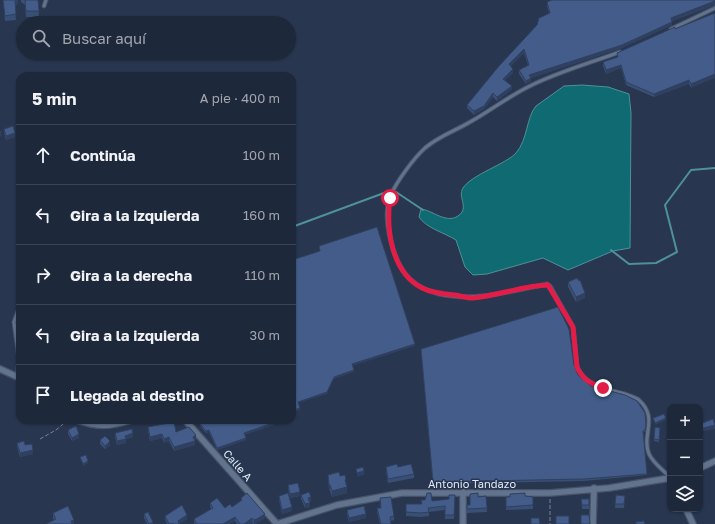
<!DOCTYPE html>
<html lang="es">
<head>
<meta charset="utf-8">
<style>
	body { margin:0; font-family:"Golos Text",sans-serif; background:#2b3446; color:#f1f3f6 }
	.controls { position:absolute; right:12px; bottom:12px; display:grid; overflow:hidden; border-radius:8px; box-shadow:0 1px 3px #0004 }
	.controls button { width:36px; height:36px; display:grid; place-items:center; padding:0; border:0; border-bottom:1px solid #3c4455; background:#1e283b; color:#f1f3f6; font:20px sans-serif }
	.stop { position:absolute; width:12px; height:12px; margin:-9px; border:3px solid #e11d48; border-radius:50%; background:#fff }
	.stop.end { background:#e11d48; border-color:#fff; box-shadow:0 1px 4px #0008 }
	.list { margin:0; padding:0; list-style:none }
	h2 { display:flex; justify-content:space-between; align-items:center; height:52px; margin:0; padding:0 16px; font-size:17px }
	h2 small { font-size:13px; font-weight:400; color:#a1a6af }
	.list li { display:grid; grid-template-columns:26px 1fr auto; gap:12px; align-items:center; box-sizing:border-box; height:60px; padding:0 16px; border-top:1px solid #3c4455 }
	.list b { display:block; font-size:15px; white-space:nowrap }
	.list em { font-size:13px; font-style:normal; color:#a1a6af }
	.icon { flex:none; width:22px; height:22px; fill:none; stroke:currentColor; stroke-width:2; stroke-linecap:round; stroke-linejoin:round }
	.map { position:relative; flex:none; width:715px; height:524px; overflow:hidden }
	.search { position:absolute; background:#1e283b; box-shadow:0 1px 3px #0004; left:16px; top:16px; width:280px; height:44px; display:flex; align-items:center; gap:10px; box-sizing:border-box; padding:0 14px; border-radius:22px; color:#a1a6af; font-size:15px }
	.panel { position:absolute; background:#1e283b; box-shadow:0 1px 3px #0004; left:16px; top:72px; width:280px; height:352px; border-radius:12px }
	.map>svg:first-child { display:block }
	.water { fill:#0f6b71; stroke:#4e919a }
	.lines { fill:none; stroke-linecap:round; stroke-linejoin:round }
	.stream { stroke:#4e919a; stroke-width:2 }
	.service-casing { stroke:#475267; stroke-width:5 }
	.minor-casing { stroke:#475267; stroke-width:8 }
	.path { stroke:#788399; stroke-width:1; stroke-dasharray:4 2; stroke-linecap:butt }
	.service { stroke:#62738e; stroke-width:3 }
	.minor { stroke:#62738e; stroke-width:5.5 }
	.wall { fill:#3a4f76 }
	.shaded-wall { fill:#2f4060 }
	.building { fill:#435c89; stroke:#2f4060 }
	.route { stroke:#e11d48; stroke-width:5 }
	.labels { text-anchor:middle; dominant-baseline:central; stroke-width:3; stroke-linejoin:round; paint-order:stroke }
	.street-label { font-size:11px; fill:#e0e9f9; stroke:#28364f }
</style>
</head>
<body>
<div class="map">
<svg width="715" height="524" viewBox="0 0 715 524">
	<rect width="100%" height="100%" fill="#28364f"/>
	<path class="water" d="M582,85L608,87L629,94L631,113L630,248L613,251L568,270L543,258L487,274L473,275L465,267L456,240C445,233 426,228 419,217L421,209C432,210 446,224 458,216C470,208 457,197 463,188C471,175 506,164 516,153C528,139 526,118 536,106L564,86Z"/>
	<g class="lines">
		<path class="stream" d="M396,192L423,210
			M292,227L392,190
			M611,250L629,264L656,263L677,252L665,205L691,170L715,168"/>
		<defs>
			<path id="service" d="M44,6L46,0
				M671,29L715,8
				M620,52C590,63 558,72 530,86C509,96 490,111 470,122C455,131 439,136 425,148C414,158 396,182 390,197C382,219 393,263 410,279C418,287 428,291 439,294C475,302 512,291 547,284L550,286L573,327L577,367C585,386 606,389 625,394C630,396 635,397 639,400C659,418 641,436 649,454C653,463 663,470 670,477
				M17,376L19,359L14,322L19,308"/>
			<path id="minor" d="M0,369L20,378
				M77,420C99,428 110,426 132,420
				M185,420L277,524
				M700,468L715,461
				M463,492V524
				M686,509L693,524
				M277,524L337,505L402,493H550L609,488L670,478
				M593,524L594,488"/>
		</defs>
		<use href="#service" class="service-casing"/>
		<use href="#minor" class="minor-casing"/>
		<path class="path" d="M40,439L56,430L68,420
			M550,499V524"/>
		<use href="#service" class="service"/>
		<use href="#minor" class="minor"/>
	</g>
	<path class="wall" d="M3,0H18V3L15,6L16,20L5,21Z
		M21,0H38L39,17H26L25,5L21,2Z
		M715,0V5L672,21V25L622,48L531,78V81L526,84L519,74V70L528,65L524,53L510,66L513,73L505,80L512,89L497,101L493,97L484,109L474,115L467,108V105L549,13L547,6V2Z
		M715,13L691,88L689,84L654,97L626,85L621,68L606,74L603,66V62L617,57V53Z
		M4,129L15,137L6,140L4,132Z
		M568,282L585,298L576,302L568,287Z
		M421,349L574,365L578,375L591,386L646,427L645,432H643L647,475L584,481L433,484Z
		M198,420H273V425L244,435L246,440L217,450L209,432L206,433L201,427Z
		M148,427L176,432L196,439L194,440L195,445L174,451L169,441L164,443L162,438L150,441L148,431Z
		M655,427L660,428L659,442L654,441Z
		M68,430L79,438L72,441L68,434Z
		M115,433L133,437L126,439V443L117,445L115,437Z
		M100,440L110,445L105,449L100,444Z
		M17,443L25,445L33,454L20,457L17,447Z
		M386,467H398L414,474V478L388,483L386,471Z
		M328,475L340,476L346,480L347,493L332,497L330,491H329Z
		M288,485L300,496L290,498L288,489Z
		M301,495L311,501L310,502V507L305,508L301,499Z
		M616,495L625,496L624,508H615Z
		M279,496L292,511L282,514L279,500Z
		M486,496L487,512L467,513V505H470L478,497Z
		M525,496L533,497V509L506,510V497Z
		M241,498L265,518L257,523L255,524H253L252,522L250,524H237L235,521L229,524H195L194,523V519L211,509L210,507V503L225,508L232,507L241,501Z
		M380,498L394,516V520L391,521V524H380L377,512V508H380Z
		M455,499L454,519H445V510L429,512V516L421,517L406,516V504H421L432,501Z
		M581,499H589V509H582Z
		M347,510L366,518L349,522L347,514Z
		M53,513L74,524L54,520L53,518Z
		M144,514L153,524H147L144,518Z
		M165,516L187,519L179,524H167L165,519Z"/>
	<path class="shaded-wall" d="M16,0H18V3L15,7V1Z
		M715,1V5L671,21V18Z
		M672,22V25L622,48L531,78V81L526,84V81L529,75Z
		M524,49V53L509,68V64Z
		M621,65V68L606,74V70Z
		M513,69V73L503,82V79Z
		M715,74V78L691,88V84Z
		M689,80V84L654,97V94Z
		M512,86V89L497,101V97Z
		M493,93V97L484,109L474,115V111Z
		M0,131H1V136L0,137Z
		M15,133V137L6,140V136Z
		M585,293V298L576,302V297Z
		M415,344V346L352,366V364Z
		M354,370V372L334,379L327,394L298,403V402L334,377Z
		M300,408V410L292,413V411Z
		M666,418V420L655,425V423Z
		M273,423V425L244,435V433Z
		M715,425V429L700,432V429Z
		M209,430V432L206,433V431Z
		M133,433V437L126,439V443L117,445V441L125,436Z
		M79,434V438L72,441V438Z
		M162,434V438L150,441V437Z
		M196,435V439L193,441V437Z
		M169,437V441L164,443V439Z
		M246,438V440L217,450V448Z
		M110,441V445L105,449V446Z
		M195,441V445L174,451V447Z
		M33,450V454L20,457V453Z
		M88,461V463L83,466V464Z
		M364,471V475L357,477V473Z
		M329,485H330V491H329Z
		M347,487V493L332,497V491Z
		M300,492V496L290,498V494Z
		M311,497V501L308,502V498Z
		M310,503V507L305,508V504Z
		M292,507V511L282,514V510Z
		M265,514V518L257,523L254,524V520Z
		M366,514V518L349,522V518Z
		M187,515V519L179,524L178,521Z
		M235,517V521L229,524H223Z
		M252,518V522L250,524H244Z
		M74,520V524H71V521Z"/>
	<path class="building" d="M3,0H16L15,1L16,14L5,16Z
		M25,0H38L39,11H26Z
		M552,0H715V1L671,18L672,22L622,45L529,75L531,78L526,81L519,70L529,65L524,49L509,64L513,69L503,79L512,86L497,97L493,93L484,106L474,111L467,105L499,66L537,25L539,18L550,13L547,2Z
		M715,13V74L691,84L689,80L654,94L626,82L621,65L606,70L603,62L618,57L617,53L675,27V29Z
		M13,126L15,133L6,136L4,129Z
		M377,227L415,344L352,364L354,370L334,377L327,392L298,402L300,408L292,411V260L320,251L319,246Z
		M577,278L579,281L580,280L585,293L576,297L568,282Z
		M558,307L569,329L574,365L578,375L591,386L625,395L637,401L645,413L646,425L645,430L643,431L647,474L584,479L433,482L421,349Z
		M664,414L666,418L655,423L653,418Z
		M713,419L715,425L700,429V422V424Z
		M199,420H272L273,423L244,433L246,438L217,448L209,430L206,431L201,425Z
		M174,422L176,432L189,427L196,435L193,437L195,441L174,447L169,437L164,439L162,434L150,437L148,427Z
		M76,426L79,434L72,438L68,430Z
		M655,427L660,428L659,440L654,439Z
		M132,429L133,433L125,436L126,439L117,441L115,433Z
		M105,436L110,441L105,446L100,440Z
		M24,441L25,445L32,444L33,450L20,453L17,443Z
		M86,455L88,461L83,464L80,457Z
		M397,464L398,467L411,464L414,474L388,479L386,467Z
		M363,467L364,471L357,473L356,469Z
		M339,472L340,476L345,475L346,480H345L347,487L332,491L330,485H329L328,475Z
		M298,483L300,492L290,494L288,485Z
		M309,492L311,497L308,498L310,503L305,504L301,495Z
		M247,493L265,514L257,519L254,520L252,518L244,524H240L235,517L223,524H197L194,519L213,508L210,503L217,498L225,508L230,504L232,507L242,500L241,498Z
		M288,493L292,507L282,510L279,496Z
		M427,493H431L432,501L449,499V495H455L454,515H445V506L428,508L429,512L421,513L406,512V504H422L421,500H425Z
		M478,493V497L486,496L487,508L467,509V505H470V494Z
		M525,493V496L533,497V505L506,507V497H510V494Z
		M616,495L625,496L624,504H615Z
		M391,497L394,516L390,517L391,524H381L377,508H381L380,498Z
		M581,499H589V505H582Z
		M182,505L187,515L178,521L179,524H174L173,523L169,524L165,516Z
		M68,506L74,520L71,521L72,524H46L56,519L53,513Z
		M364,506L366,514L349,518L347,510Z
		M148,512L153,522L149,524L144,514Z
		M581,515H589L590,524H582L581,523Z
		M556,516H569V524H556Z
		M531,518H539L540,524H531Z
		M644,521L645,524H636V522Z"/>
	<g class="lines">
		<path class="route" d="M390,198C386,229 391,272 422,288C432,293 444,294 455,295C461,296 467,298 473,298C497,296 526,285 548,285L573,327L577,367C583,380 590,383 603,388"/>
	</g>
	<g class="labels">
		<g class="street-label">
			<text transform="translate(238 465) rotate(49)">Calle A</text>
			<text x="472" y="483">Antonio Tandazo</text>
		</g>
	</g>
</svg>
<div class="controls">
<button>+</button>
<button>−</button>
<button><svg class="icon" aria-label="layers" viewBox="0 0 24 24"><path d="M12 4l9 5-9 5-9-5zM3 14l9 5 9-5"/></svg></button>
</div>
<div class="stop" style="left:390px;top:198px"></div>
<div class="stop end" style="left:603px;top:388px"></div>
<div class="search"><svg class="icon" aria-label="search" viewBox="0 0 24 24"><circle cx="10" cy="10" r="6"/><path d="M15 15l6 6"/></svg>Buscar aquí</div>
<section class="panel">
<h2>5 min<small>A pie · 400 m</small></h2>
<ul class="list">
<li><svg class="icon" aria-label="ahead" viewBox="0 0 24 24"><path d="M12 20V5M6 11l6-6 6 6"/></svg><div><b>Continúa</b></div><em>100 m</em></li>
<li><svg class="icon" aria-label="left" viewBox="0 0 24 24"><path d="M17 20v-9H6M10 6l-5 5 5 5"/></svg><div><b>Gira a la izquierda</b></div><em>160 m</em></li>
<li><svg class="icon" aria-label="right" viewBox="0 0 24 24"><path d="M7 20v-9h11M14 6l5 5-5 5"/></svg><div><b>Gira a la derecha</b></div><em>110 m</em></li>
<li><svg class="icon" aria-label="left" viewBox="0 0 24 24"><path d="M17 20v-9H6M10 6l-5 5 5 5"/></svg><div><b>Gira a la izquierda</b></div><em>30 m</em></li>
<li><svg class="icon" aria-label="arrive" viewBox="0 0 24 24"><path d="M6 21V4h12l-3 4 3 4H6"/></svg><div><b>Llegada al destino</b></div></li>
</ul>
</section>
</div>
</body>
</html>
